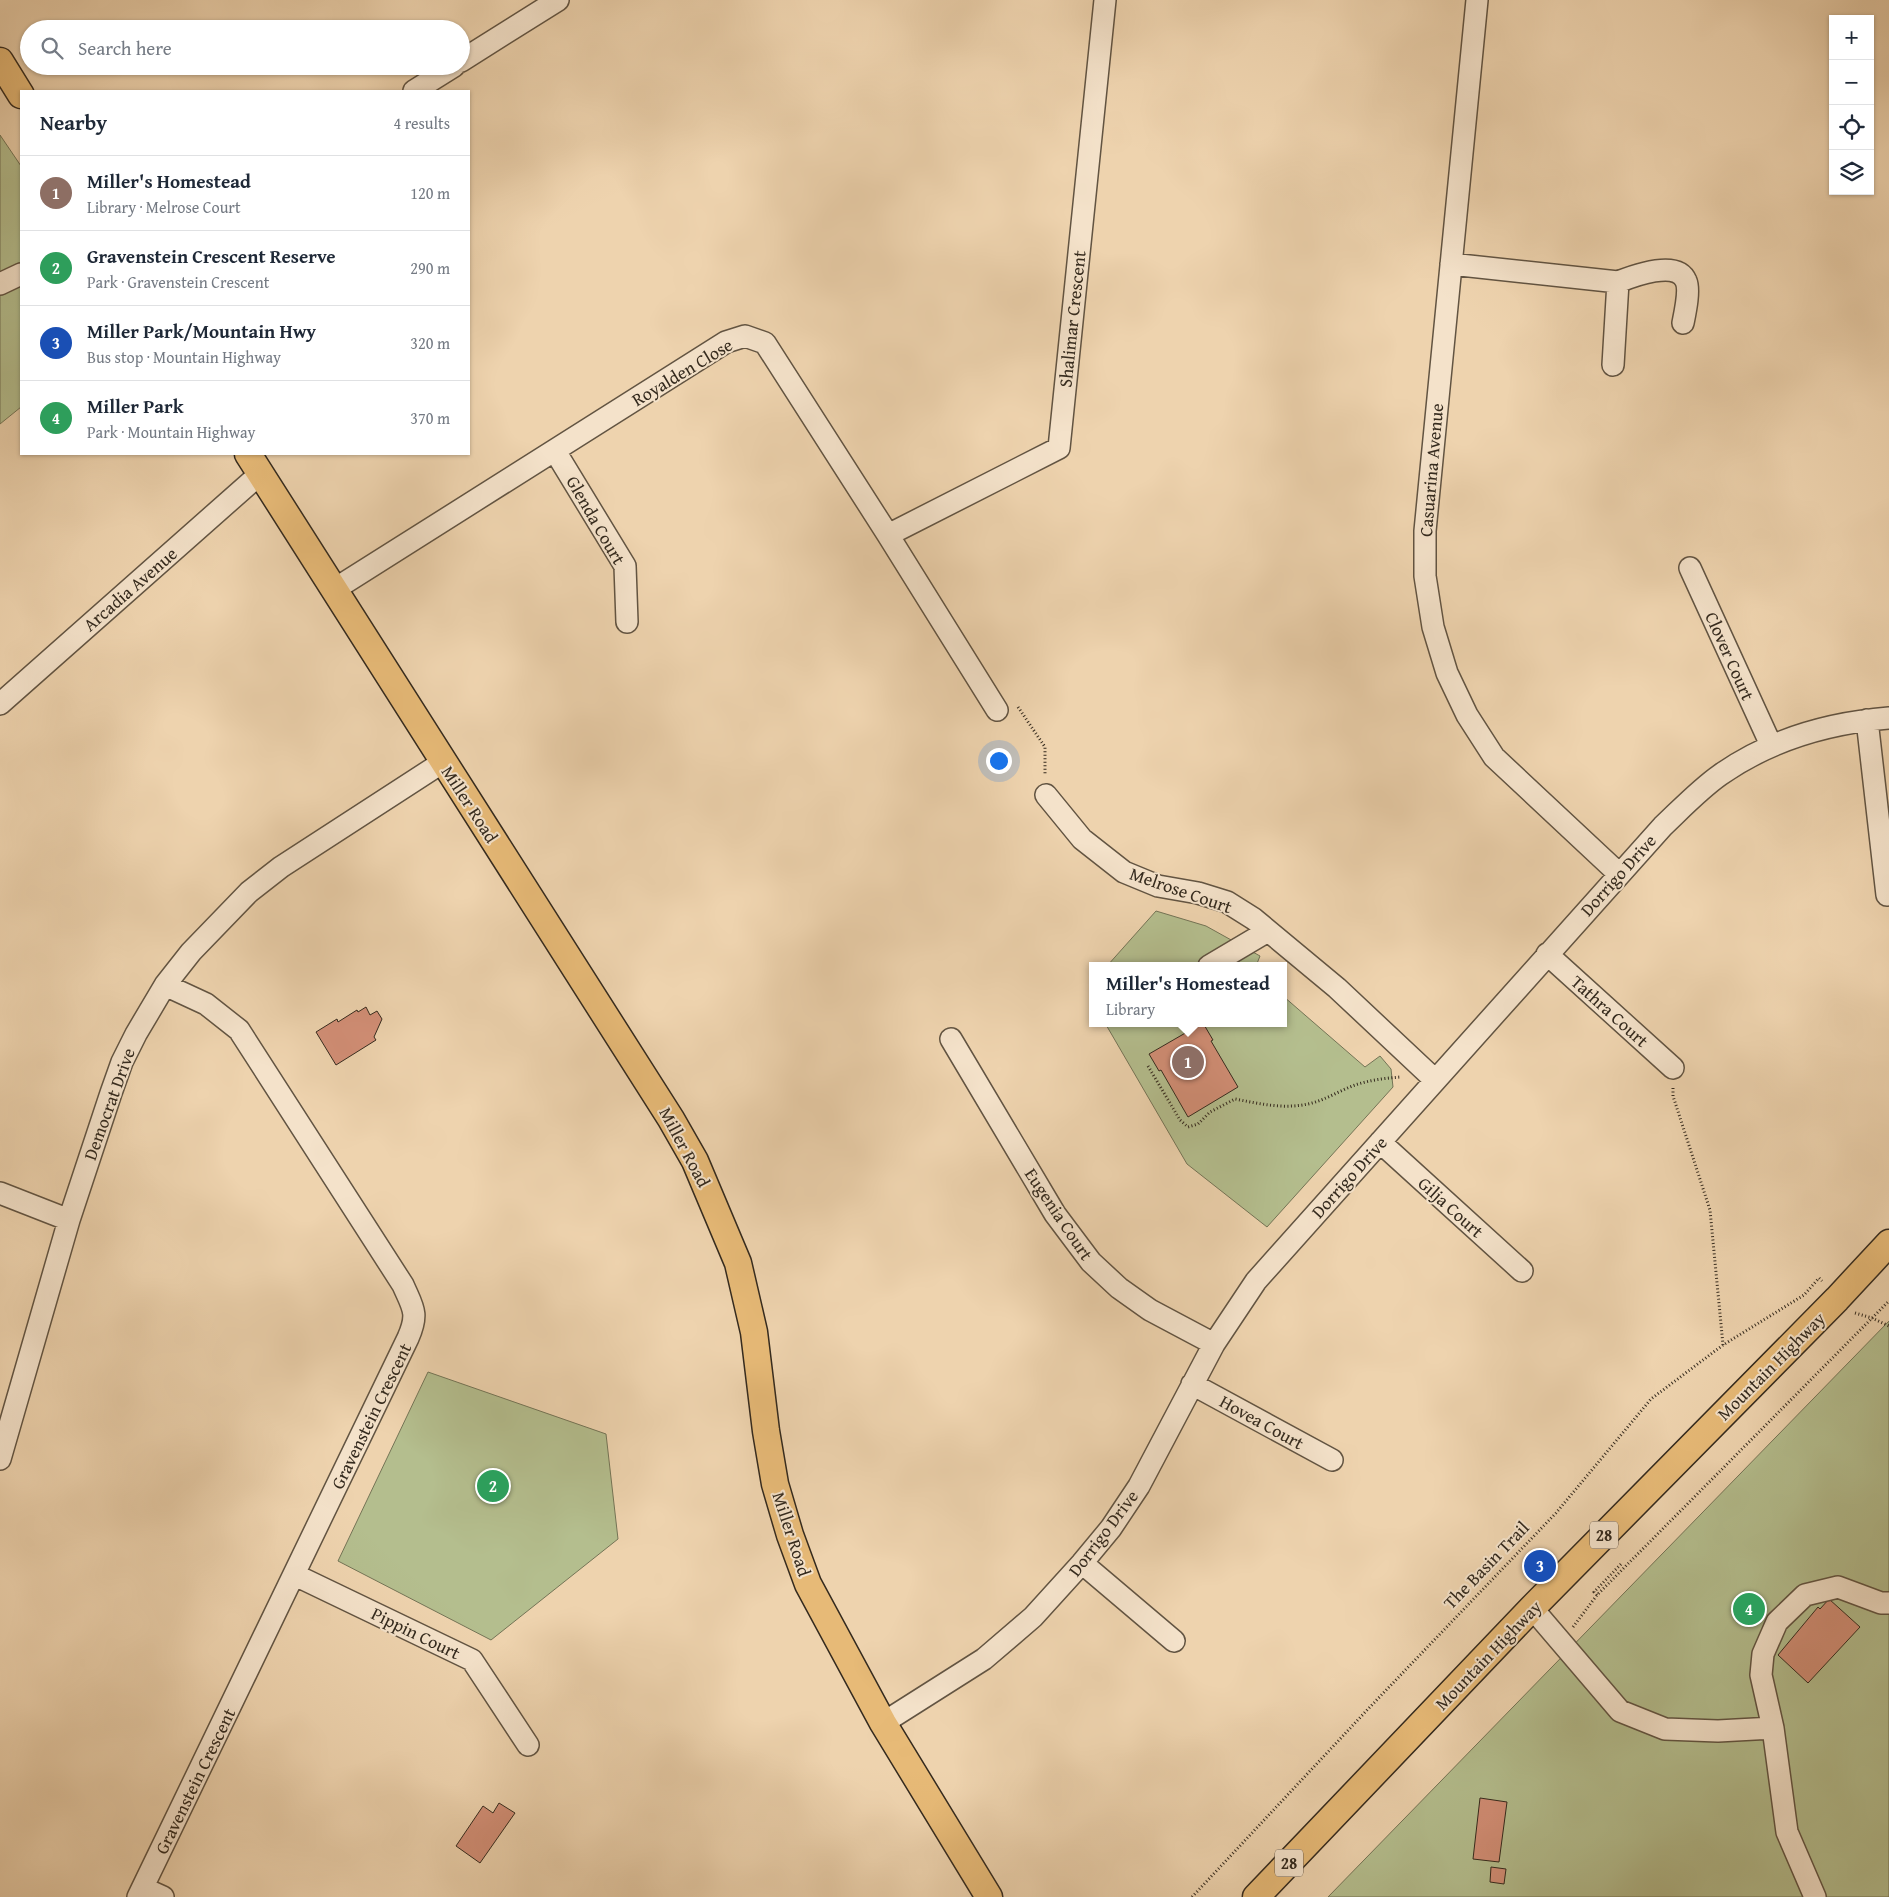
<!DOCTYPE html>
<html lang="en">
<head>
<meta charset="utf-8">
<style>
	body { margin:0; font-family:"Gentium Book Plus",serif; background:#f2f2f3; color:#1f2937 }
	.controls { position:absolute; right:15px; top:15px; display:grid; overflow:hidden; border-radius:0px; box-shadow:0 1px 4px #0004 }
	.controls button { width:45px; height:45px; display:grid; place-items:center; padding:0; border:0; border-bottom:1px solid #e0e1e3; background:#fff; color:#1f2937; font:25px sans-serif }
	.you { position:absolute; left:998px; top:760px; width:18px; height:18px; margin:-12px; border:4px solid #fff; border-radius:50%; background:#1a73e8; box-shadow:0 0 0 8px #1a73e833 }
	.badge { display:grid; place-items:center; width:32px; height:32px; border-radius:50%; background:#db2777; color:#fff; font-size:16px; font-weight:700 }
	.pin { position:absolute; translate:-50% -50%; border:2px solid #fff; box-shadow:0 1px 5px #0006 }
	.popup { position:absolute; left:1089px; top:962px; width:198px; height:65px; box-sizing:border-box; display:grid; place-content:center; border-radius:0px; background:#fff; filter:drop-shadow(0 1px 4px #0005); font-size:16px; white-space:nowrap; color:#747a83 }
	.popup b { font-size:19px; color:#1f2937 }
	.popup::after { content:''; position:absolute; left:50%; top:100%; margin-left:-10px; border:10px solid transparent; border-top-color:#fff }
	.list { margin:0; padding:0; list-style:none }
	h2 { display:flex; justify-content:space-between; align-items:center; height:65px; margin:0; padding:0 20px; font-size:21px }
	h2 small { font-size:16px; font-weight:400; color:#747a83 }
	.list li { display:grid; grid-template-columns:32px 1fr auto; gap:15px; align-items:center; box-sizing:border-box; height:75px; padding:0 20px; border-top:1px solid #e0e1e3 }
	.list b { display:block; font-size:19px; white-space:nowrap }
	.list p { margin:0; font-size:16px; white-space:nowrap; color:#747a83 }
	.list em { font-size:16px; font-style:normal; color:#747a83 }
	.icon { flex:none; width:28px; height:28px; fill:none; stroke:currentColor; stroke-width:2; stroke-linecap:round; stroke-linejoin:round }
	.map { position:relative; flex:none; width:1889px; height:1897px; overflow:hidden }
	.search { position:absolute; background:#fff; box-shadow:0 1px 4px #0004; left:20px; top:20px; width:450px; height:55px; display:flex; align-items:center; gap:12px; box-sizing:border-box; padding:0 18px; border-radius:28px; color:#747a83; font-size:19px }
	.panel { position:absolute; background:#fff; box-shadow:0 1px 4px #0004; left:20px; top:90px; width:450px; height:365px; border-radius:0px }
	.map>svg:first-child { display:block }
	.green { fill:#b4be8e; stroke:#747456 }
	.building { fill:#d38f77; stroke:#342a1e }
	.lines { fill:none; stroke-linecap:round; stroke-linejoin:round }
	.minor-casing { stroke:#625442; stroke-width:24 }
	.major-casing { stroke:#342a1e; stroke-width:29 }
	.path { stroke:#342a1e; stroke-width:3; stroke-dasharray:1 2.5; stroke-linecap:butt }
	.minor { stroke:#f4e2ca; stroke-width:21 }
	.major { stroke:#e7ba77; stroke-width:26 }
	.labels { text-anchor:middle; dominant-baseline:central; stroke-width:4; stroke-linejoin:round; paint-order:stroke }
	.shield { fill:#f4e2ca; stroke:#6e6152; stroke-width:1 }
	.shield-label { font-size:16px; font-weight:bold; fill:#342a1e }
	.street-label { font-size:18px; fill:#342a1e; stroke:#f4e2ca }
</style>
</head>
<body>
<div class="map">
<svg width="1889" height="1897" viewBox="0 0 1889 1897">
	<rect width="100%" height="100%" fill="#eed3ae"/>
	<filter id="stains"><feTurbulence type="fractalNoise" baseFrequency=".004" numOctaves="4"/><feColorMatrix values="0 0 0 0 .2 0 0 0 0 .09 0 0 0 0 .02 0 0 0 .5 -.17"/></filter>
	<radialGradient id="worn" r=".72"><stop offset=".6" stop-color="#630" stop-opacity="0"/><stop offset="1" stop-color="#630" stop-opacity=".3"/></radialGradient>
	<path class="green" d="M0,135L21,166V407L0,424Z
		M1156,911L1206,926L1260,956L1256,966H1107Z
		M1283,996L1365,1067L1380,1056L1391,1069L1393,1087L1267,1227L1187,1164L1105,1023H1283Z
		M1889,1321V1897H1328Z
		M428,1372L606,1434L618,1539L491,1640L338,1561Z"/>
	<path class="building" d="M366,1007L370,1015L377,1011L382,1019L374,1037L376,1040L336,1065L316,1032L337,1019L338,1022L357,1010L358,1012Z
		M1191,1023H1203L1213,1040L1211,1041L1238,1087L1188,1117L1161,1070L1159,1071L1149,1054L1194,1028Z
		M1829,1599L1860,1627L1808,1683L1778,1655L1818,1607L1820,1609Z
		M1480,1798L1507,1802L1499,1862L1473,1859Z
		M499,1803L515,1813L480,1863L456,1846L483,1806L493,1813Z
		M1491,1867L1506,1869L1504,1884L1490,1882Z"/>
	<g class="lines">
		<defs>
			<path id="minor" d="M1477,0L1425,531V576L1433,627L1447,673L1467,715L1494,757L1618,873
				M461,61L558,0
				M414,91L454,66
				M1451,264L1618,282C1633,276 1677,259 1686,281C1690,290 1685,313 1683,323
				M0,284L21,274
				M1613,365L1618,282
				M555,451L625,566L627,622
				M888,535L1059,448L1105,0
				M1690,568L1771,745
				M335,589L726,342L745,336L765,343L888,535L997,710
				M0,704L261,473
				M1867,720L1887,895
				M1046,795L1082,839L1124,872L1158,886L1198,893L1227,902L1254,919L1337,988L1435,1080
				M1547,954L1673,1068
				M1209,966L1268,931
				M951,1039L1055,1214L1091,1262L1119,1288L1150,1310L1214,1344
				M1380,1142L1522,1271
				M0,1193L69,1220
				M1192,1384L1332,1460
				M0,1459L69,1220L111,1093L122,1062L136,1034L165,985L191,952L249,892L281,867L443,762
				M1082,1563L1174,1641
				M295,1575L472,1660L528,1745
				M1532,1608L1620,1711L1665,1729L1718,1731L1773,1728
				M883,1723L984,1659L1033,1617L1082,1563L1111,1528L1139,1486L1214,1344L1256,1281L1663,826C1681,809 1700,789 1720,775C1771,739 1828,723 1889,718
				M143,1888L163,1897
				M138,1897L408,1338C419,1313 413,1308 403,1285L239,1030L206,1004L165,985
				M1815,1897L1787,1832L1773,1728L1761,1675L1763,1654L1777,1622L1805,1595L1838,1587L1881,1603H1889"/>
			<path id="major" d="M0,61L21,95
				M248,454L671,1119L695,1161L738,1263L754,1332L766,1431L775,1484L790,1535L808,1584L883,1723L989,1897
				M1256,1897L1532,1608L1837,1299L1889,1243"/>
		</defs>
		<use href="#minor" class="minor-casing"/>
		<use href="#major" class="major-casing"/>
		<path class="path" d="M1018,707L1045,747V774
			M1148,1066L1180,1120L1188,1127L1198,1124L1210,1112L1235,1099C1261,1104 1286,1110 1312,1103C1327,1099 1341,1090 1355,1085C1370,1080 1386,1078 1401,1077
			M1673,1088V1096L1710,1210L1723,1345
			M1855,1313L1872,1318L1889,1326
			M1597,1595L1594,1592L1622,1563
			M1573,1627L1597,1595L1889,1301
			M1192,1897L1369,1708L1556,1513L1651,1399L1723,1345L1804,1295L1819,1278L1822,1281"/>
		<use href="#minor" class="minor"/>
		<use href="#major" class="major"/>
	</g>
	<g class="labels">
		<g class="shield">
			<rect x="1590" y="1521.5" width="28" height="27" rx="4"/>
			<rect x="1275" y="1849.5" width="28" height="27" rx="4"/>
		</g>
		<g class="shield-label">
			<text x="1604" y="1535">28</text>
			<text x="1289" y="1863">28</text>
		</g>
		<g class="street-label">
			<text transform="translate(1072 319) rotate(-84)">Shalimar Crescent</text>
			<text transform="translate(682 372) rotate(-31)">Royalden Close</text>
			<text transform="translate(1431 470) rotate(-85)">Casuarina Avenue</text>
			<text transform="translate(596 520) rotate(60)">Glenda Court</text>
			<text transform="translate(130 589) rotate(-41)">Arcadia Avenue</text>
			<text transform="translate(1730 656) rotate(66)">Clover Court</text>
			<text transform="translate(470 804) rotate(57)">Miller Road</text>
			<text transform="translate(1618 875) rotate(-48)">Dorrigo Drive</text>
			<text transform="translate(1181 890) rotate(19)">Melrose Court</text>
			<text transform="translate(1610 1011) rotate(42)">Tathra Court</text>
			<text transform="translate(109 1104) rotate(-70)">Democrat Drive</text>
			<text transform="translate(685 1147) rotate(62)">Miller Road</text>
			<text transform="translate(1349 1177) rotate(-48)">Dorrigo Drive</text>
			<text transform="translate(1451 1207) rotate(42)">Gilja Court</text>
			<text transform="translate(1059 1214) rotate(56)">Eugenia Court</text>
			<text transform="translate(1771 1366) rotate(-45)">Mountain Highway</text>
			<text transform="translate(371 1416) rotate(-64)">Gravenstein Crescent</text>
			<text transform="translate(1262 1422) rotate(29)">Hovea Court</text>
			<text transform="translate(1103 1533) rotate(-53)">Dorrigo Drive</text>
			<text transform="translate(792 1534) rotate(72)">Miller Road</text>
			<text transform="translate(1486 1565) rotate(-46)">The Basin Trail</text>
			<text transform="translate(416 1633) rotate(26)">Pippin Court</text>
			<text transform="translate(1488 1655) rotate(-46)">Mountain Highway</text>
			<text transform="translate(195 1781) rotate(-64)">Gravenstein Crescent</text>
		</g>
	</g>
	<rect width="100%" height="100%" filter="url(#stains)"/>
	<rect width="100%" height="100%" fill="url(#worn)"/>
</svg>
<div class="controls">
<button>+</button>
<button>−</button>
<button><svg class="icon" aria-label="locate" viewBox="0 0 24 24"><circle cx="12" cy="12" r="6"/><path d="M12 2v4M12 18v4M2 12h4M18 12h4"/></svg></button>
<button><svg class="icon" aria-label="layers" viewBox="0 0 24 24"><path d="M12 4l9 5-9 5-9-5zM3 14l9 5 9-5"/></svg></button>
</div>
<div class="you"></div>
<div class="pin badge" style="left:1188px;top:1062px;background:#8d6e63">1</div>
<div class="popup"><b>Miller's Homestead</b>Library</div>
<div class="pin badge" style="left:493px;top:1486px;background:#2e9e5b">2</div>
<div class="pin badge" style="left:1540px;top:1566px;background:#1a4fb4">3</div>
<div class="pin badge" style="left:1749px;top:1609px;background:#2e9e5b">4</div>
<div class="search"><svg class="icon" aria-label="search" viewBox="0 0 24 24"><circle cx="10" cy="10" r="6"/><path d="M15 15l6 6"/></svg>Search here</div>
<section class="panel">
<h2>Nearby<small>4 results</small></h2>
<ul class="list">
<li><span class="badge" style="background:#8d6e63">1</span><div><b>Miller's Homestead</b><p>Library · Melrose Court</p></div><em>120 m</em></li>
<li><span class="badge" style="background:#2e9e5b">2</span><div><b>Gravenstein Crescent Reserve</b><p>Park · Gravenstein Crescent</p></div><em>290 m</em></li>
<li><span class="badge" style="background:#1a4fb4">3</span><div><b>Miller Park/Mountain Hwy</b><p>Bus stop · Mountain Highway</p></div><em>320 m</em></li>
<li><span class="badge" style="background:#2e9e5b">4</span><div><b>Miller Park</b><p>Park · Mountain Highway</p></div><em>370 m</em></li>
</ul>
</section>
</div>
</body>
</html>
